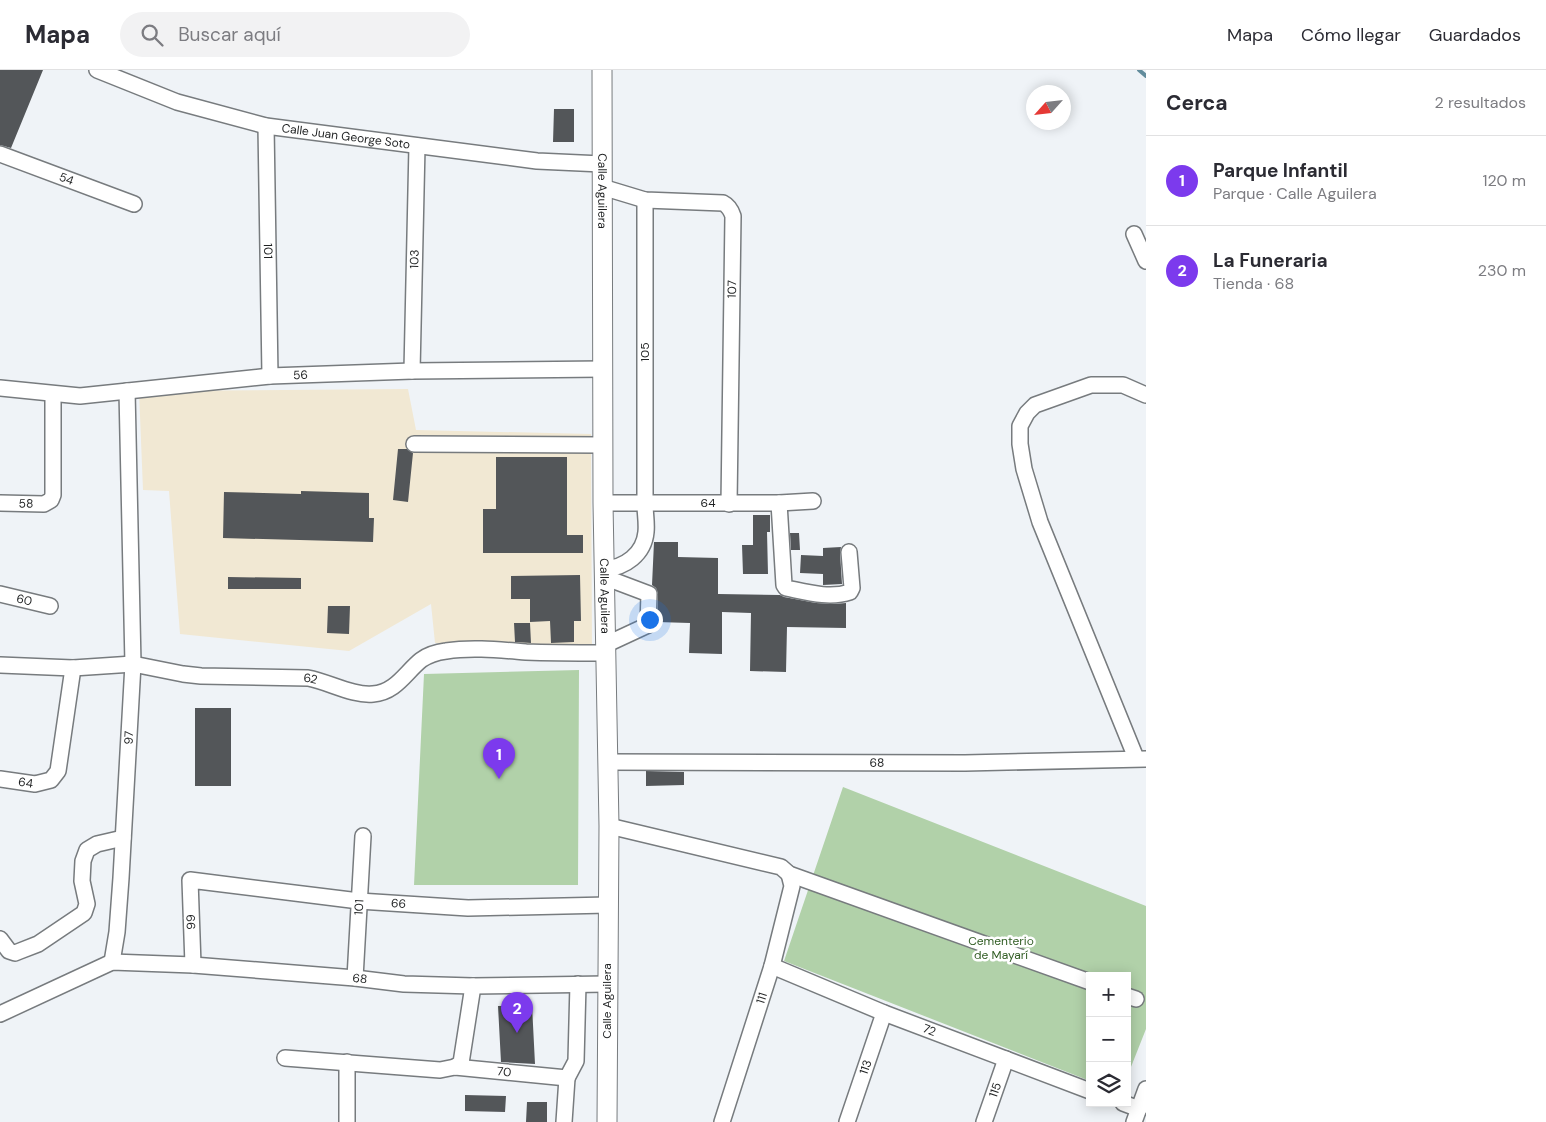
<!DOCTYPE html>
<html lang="es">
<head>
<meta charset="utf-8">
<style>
	body { margin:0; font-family:"DM Sans",sans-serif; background:#f2f2f3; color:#2b2b33 }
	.controls { position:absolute; right:15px; bottom:15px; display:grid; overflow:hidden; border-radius:0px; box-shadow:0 2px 12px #0003 }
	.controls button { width:45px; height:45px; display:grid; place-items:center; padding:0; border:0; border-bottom:1px solid #e1e1e2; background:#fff; color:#2b2b33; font:25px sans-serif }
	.compass { position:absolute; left:1026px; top:15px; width:45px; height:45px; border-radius:50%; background:#fff; box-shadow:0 2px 12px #0003; rotate:243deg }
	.you { position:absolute; left:649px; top:549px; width:18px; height:18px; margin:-12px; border:4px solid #fff; border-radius:50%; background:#1a73e8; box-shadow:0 0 0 8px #1a73e833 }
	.badge { display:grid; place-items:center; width:32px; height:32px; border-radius:50%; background:#7c3aed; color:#fff; font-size:16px; font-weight:700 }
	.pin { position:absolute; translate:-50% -41px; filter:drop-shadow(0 1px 2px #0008) }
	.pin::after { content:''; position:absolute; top:26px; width:18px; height:15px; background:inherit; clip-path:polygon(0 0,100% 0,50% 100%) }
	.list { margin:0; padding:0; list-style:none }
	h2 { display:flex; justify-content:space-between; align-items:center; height:65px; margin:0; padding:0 20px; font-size:21px }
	h2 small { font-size:16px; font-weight:400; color:#7c7c81 }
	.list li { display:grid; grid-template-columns:32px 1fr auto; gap:15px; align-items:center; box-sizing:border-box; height:90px; padding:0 20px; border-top:1px solid #e1e1e2 }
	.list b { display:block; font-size:19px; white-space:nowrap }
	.list p { margin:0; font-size:16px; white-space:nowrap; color:#7c7c81 }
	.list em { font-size:16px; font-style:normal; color:#7c7c81 }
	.icon { flex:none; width:28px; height:28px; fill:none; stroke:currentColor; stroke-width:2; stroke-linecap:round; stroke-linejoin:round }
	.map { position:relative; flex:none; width:1146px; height:1052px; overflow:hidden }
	header { display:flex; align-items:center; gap:30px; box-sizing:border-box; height:70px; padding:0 25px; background:#fff; border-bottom:1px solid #e1e1e2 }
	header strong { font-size:24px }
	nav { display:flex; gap:28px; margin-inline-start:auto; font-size:18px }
	.search { width:350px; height:45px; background:#f2f2f3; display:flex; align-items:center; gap:12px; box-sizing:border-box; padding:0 18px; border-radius:28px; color:#7c7c81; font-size:19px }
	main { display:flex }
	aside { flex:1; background:#fff }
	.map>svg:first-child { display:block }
	.industrial { fill:#f1e8d3 }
	.green { fill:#b1d1a9 }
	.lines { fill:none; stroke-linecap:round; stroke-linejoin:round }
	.stream { stroke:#628c9c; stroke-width:4 }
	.building { fill:#535659 }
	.minor-casing { stroke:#777b7e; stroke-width:18 }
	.major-casing { stroke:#777b7e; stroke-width:21 }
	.minor { stroke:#fff; stroke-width:15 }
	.major { stroke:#fff; stroke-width:19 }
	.labels { text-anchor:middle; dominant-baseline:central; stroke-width:5; stroke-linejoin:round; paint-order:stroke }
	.street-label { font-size:12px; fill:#1f2122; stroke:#fff }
	.park-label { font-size:12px; fill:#325e25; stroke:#fff }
</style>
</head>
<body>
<header>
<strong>Mapa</strong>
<div class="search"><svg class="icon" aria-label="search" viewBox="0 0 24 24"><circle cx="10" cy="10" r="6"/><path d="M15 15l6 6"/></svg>Buscar aquí</div>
<nav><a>Mapa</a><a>Cómo llegar</a><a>Guardados</a></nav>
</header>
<main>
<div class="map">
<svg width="1146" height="1052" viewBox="0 0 1146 1052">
	<rect width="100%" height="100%" fill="#eff3f7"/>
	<path class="industrial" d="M408,319L416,360L591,364L592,580L435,573L431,534L349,581L180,564L169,421L143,420L139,321Z"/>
	<path class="green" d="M579,600L578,815H414L424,604Z
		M843,717L1146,836V959L1127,1007V906H1090V1011L784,891Z"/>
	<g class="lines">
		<path class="stream" d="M1139,0L1146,6"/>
	</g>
	<path class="building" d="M0,0H43L11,78L0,75Z
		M554,39H574V72H553Z
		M398,379H407L413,383L408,432L393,430Z
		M496,387H567V465H583V483H483V439H496Z
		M301,421L369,423V448H374L373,472L223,468L224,422L301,424Z
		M753,445H770V462H767L768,504H743L742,475H753Z
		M790,463H799L800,480H791Z
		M654,472H678V487L718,488V524L780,525L784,527L816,533L834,534L846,533V558L787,557L786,602L750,601L751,543L722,542V584L689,583L690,553L657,552L658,524L656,518L652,515Z
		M841,477L840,483L842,514L823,515V504L800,503L801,485L823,486V478Z
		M580,505L581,551H574V572L551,573L550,551L530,552V529H511V506Z
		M228,507L301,508V519H228Z
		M328,536H350L349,564L327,563Z
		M514,553H530L531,573L515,572Z
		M195,638H231V716H195Z
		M646,701L684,702V715L646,716Z
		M532,935L535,994L501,992L498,936Z
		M465,1025L506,1026L505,1042L465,1041Z
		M527,1032H547V1052H526Z"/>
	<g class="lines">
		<defs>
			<g id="minor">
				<path id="s1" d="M97,0L177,32L266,56L537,91L602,94"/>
				<path id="s2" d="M266,56L270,306"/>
				<path id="s3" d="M0,84L134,134"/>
				<path d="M602,117L645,130L723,133C729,136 731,140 733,146L729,434"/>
				<path d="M1134,164L1146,191"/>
				<path id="s4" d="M412,301L417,76"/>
				<path id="s5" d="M0,318L80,326L270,306L412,301L603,299"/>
				<path d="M414,374L603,375"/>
				<path id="s6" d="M0,433L44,434L51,430L53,425V324"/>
				<path id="s7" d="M603,433H779L813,431"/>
				<path d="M779,433L784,515L786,518C806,522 829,529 850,522L852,518L849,482"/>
				<path d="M604,499C625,498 644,484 646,462C647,453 645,443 645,434V130"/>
				<path d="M604,507L649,524L648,555L605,575"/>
				<path id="s8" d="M0,524L50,536"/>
				<path id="s9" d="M0,595L73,598L133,594L183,604L201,606L308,608C329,612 353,626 373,624C396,622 405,603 421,590C428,585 438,582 446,581C472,577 500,580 526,582C552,583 579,583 605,583"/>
				<path d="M1136,688L1040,452L1024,399L1020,374V356L1027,343L1035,335L1091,315H1123L1146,325"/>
				<path id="s10" d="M607,692L965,693L1146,689"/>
				<path id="s11" d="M0,709L35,714L51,710L58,701L73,598"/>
				<path d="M609,756L781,797L789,804L1090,912"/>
				<path d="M0,869L9,881L15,883L20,881L38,874L84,843L87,834L82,811L83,791L87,780L97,774L123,768"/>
				<path id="s12" d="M112,892L117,862L121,808L133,594L127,321"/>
				<path id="s13" d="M193,895L190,810L359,831L468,838L608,835"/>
				<path id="s14" d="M772,896L884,943L1090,1021"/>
				<path id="s15" d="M355,908L363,766"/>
				<path d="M1127,926L1136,929"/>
				<path id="s16" d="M0,944L112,892L193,895L355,908L404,914L473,916L607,914"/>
				<path id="s17" d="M285,988L440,1000L455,997L567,1008L576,991L578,914"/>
				<path d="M347,992V1052"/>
				<path d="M455,997L461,993L473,916"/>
				<path d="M1123,1033L1139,1039"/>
				<path d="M564,1052L567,1008"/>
				<path id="s18" d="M722,1052L772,896L792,816L789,804"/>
				<path id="s19" d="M847,1052L884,943"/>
				<path id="s20" d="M984,1052L1006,989"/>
				<path d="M1134,1052L1146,1019"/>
			</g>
			<g id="major">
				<path id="s21" d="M602,0L603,433L609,756L607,1052"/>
			</g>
		</defs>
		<use href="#minor" class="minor-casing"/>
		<use href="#major" class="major-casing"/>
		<use href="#minor" class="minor"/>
		<use href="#major" class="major"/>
	</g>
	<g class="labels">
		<g class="street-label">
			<text stroke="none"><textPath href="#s1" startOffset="259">Calle Juan George Soto</textPath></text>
			<text stroke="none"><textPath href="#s3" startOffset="71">54</textPath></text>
			<text stroke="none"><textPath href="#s21" startOffset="121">Calle Aguilera</textPath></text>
			<text stroke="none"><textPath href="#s2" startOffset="125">101</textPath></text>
			<text stroke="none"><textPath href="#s4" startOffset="112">103</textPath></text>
			<text transform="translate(732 219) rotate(-89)">107</text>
			<text transform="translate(645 282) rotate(-90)">105</text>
			<text stroke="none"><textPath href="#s5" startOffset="302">56</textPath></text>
			<text stroke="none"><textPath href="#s6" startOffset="26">58</textPath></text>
			<text stroke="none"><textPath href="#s7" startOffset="105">64</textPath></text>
			<text stroke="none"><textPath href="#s21" startOffset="526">Calle Aguilera</textPath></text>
			<text stroke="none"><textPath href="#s8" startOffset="25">60</textPath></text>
			<text stroke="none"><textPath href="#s9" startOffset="312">62</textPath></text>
			<text stroke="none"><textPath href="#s12" startOffset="225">97</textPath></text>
			<text stroke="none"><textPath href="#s10" startOffset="270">68</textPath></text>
			<text stroke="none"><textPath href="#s11" startOffset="26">64</textPath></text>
			<text stroke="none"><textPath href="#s13" startOffset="295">66</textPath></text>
			<text stroke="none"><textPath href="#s15" startOffset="71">101</textPath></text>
			<text transform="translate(191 852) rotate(-92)">99</text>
			<text stroke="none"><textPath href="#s16" startOffset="372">68</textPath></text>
			<text stroke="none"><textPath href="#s18" startOffset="130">111</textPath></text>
			<text transform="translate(607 931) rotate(-90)">Calle Aguilera</text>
			<text stroke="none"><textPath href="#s14" startOffset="170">72</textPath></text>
			<text stroke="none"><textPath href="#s19" startOffset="58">113</textPath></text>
			<text stroke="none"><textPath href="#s17" startOffset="220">70</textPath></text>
			<text stroke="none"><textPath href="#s20" startOffset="34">115</textPath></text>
		</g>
		<g class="park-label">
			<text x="1001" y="871">Cementerio<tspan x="1001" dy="14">de Mayarí</tspan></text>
		</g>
	</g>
</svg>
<div class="controls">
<button>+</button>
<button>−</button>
<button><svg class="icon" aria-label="layers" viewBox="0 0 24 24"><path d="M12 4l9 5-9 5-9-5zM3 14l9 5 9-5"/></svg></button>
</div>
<svg class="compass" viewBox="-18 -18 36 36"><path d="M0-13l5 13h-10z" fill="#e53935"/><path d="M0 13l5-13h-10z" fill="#7c7c81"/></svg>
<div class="you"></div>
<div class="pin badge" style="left:499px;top:709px">1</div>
<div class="pin badge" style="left:517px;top:963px">2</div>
</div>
<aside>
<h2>Cerca<small>2 resultados</small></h2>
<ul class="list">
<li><span class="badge">1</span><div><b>Parque Infantil</b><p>Parque · Calle Aguilera</p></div><em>120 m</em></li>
<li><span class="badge">2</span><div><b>La Funeraria</b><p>Tienda · 68</p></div><em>230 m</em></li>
</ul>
</aside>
</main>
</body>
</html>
